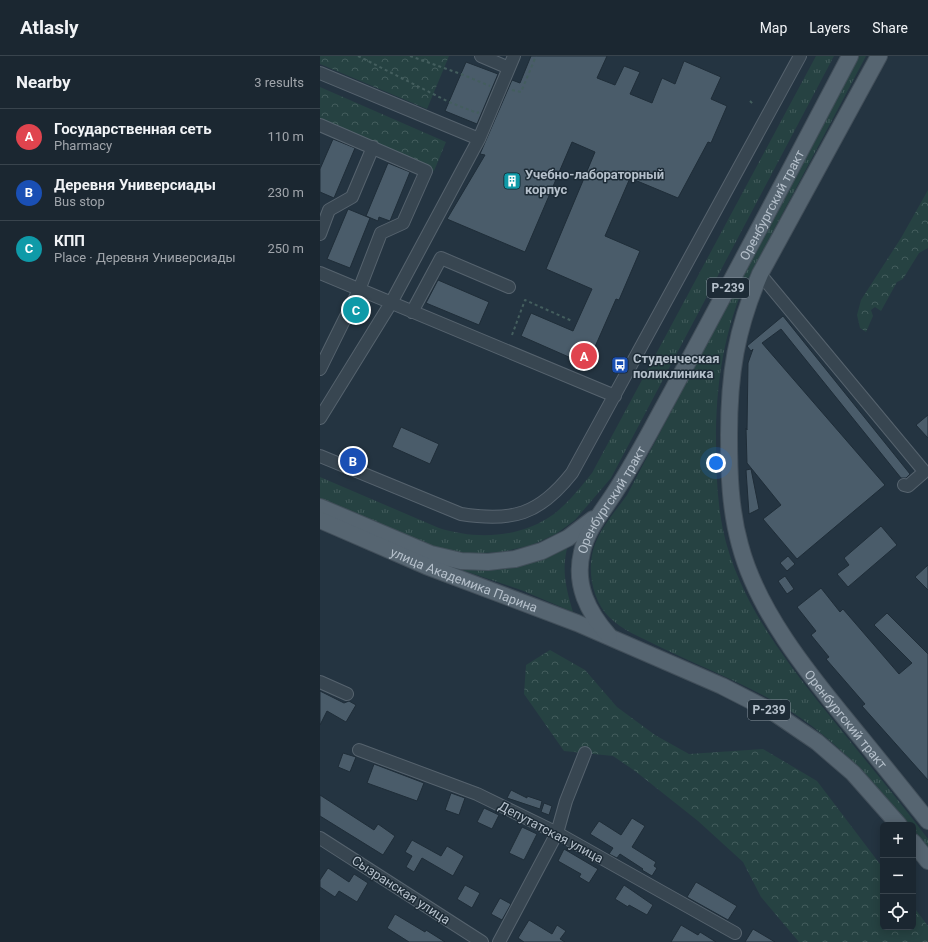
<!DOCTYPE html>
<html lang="en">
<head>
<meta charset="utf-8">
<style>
	body { margin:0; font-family:Roboto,sans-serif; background:#242f39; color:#f1f3f6 }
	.controls { position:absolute; right:12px; bottom:12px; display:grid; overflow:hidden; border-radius:6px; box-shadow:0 2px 10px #0003 }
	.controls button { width:36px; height:36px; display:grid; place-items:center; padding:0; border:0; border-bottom:1px solid #39444d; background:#1b2731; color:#f1f3f6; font:20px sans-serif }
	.you { position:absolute; left:396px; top:407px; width:14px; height:14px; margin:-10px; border:3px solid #fff; border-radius:50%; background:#1a73e8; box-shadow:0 0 0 6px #1a73e833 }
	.badge { display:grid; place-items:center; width:26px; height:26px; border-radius:50%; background:#0b8043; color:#fff; font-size:13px; font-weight:700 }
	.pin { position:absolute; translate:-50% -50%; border:2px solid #fff; box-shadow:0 1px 4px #0006 }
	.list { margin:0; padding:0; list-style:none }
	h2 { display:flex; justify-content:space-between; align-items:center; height:52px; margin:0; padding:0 16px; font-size:17px }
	h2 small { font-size:13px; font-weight:400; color:#a0a5ab }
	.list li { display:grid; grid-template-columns:26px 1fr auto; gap:12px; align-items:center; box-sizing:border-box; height:56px; padding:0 16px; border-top:1px solid #39444d }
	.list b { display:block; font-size:15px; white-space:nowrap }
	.list p { margin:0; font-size:13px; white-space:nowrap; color:#a0a5ab }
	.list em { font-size:13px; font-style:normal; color:#a0a5ab }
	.icon { flex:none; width:22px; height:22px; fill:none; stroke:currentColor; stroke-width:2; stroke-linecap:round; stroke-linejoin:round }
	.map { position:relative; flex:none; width:608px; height:886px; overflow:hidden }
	header { display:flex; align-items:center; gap:24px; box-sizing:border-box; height:56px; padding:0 20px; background:#1b2731; border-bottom:1px solid #39444d }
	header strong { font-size:19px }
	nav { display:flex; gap:22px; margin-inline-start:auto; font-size:14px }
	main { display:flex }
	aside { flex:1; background:#1b2731 }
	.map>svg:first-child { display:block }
	.grass { fill:url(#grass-tufts) }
	.forest { fill:url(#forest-crowns) }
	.building { fill:#4a5c6a; stroke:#1f2d38 }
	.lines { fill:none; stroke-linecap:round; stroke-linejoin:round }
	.minor-casing { stroke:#56636e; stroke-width:14 }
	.major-casing { stroke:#424f5a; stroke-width:18 }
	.path { stroke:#445e5e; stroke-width:2; stroke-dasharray:3 3; stroke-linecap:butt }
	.minor { stroke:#384651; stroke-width:12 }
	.major { stroke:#566571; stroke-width:16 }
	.labels { text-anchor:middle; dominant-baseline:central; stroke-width:3; stroke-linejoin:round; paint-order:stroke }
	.shield { fill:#1d2b36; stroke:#87939e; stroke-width:1 }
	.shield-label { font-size:12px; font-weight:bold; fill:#b5c0cb }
	.poi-label { font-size:13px; font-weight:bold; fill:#b5c0cb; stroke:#1d2b36; text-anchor:start }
	.street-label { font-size:13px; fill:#b5c0cb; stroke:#1d2b36 }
</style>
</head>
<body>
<header>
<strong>Atlasly</strong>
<nav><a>Map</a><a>Layers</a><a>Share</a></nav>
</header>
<main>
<aside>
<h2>Nearby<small>3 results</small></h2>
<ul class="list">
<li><span class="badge" style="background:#e0444e">A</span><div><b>Государственная сеть</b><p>Pharmacy</p></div><em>110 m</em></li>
<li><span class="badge" style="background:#1a4fb4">B</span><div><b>Деревня Универсиады</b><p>Bus stop</p></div><em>230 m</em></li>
<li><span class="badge" style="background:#0f9aa8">C</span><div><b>КПП</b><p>Place · Деревня Универсиады</p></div><em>250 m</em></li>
</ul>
</aside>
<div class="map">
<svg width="608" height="886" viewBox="0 0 608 886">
	<defs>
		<pattern id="grass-tufts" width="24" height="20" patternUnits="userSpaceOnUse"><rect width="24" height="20" fill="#264242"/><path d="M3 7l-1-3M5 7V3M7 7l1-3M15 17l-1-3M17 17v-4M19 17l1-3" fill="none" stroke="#435c5c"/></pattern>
		<pattern id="forest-crowns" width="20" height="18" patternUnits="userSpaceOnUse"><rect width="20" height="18" fill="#264242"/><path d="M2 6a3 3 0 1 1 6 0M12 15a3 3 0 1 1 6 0" fill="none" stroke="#435c5c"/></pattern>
	</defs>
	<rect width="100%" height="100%" fill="#243441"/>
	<path class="grass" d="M496,0H514L291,422L255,464L236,478L212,489L182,496L143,498L110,491L0,442V421L119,472C157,484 201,482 234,458C249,446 260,432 272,417Z
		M539,0H546L423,232C403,281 396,331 396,384C396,414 397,445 403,474C418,543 462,600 505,654C539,697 575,739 608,783V792L593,773V769H590C552,724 513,680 462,650C422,626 378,610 336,589C320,581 302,574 289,561C274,546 268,520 272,499C276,477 294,457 307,439Z
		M248,489C241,513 246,533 253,556L201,534L136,512Z"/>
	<path class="forest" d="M0,0H129L107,53L0,8Z
		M0,31L126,86L114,115L0,66Z
		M608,134V192L599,197L583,223L577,226L561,255L555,251L551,254L553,260L546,276L540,272L537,259L541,244L581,182Z
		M230,594L265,614L297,651L335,679L369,698L443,693L497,725L563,812V871H593V850L608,870V886H479L441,841L423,806L378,765L315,715L293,700L244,695L204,638L206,609Z"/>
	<path class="building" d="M211,0H287L277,22L295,29L304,10L320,16L310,38L332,47L342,22L355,28L364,5L401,21L391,43L407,50L391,87L388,86L358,142L310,122L285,180L320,195L299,244L296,243L267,309L201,280L211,257L253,275L272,233L226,213L275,96L252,86L205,196L127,163L165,99L160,98L192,24L200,27Z
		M146,6L178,18L157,68L125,55Z
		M13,83L35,92L14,142L0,136V113Z
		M68,107L90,116L70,165L59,161L58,165L46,160Z
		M28,153L50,162L30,212L7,203Z
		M118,224L169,246L159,269L106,247Z
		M39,250L42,252L39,261L35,259Z
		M463,260L590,418L586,422H581L461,273L442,287L565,429L477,503L443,463L461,449L427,407L426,372L427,374L428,307L433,293L431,295L427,290Z
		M608,359V382L596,369Z
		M81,371L119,388L110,408L72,391Z
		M431,413L439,453L429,458L426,414Z
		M561,470L577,489L528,531L517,518L529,509L524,502Z
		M468,500L475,508L467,515L460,507Z
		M608,509V534L595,521Z
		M465,520L474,533L467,538L458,525Z
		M501,532L520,556L523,553L579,618L592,607L554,569L567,557L608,598V724L542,650L545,648L506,603L509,601L491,579L496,575L477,551Z
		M0,635L24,647L29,645L36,649L26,666L7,655L0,669Z
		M23,697L36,701L30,716L18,711Z
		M54,708L104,727L97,745L47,727Z
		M191,734L207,742V740L222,745L220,753L187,742Z
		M131,737L145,742L139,759L125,754Z
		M0,739L54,774L58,768L75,780L63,799L0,760Z
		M224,747L232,750L229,759L221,756Z
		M164,752L179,759L172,773L157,766Z
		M312,762L325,770L312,791L336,806L334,810L337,812L332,820L322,814L323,813L300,798L297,802L289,798L293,792L270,778L279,765L301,779Z
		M202,771L217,778L204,804L189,797Z
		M92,784L121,800L127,790L144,800L133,820L102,802L94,816L86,811L92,800L85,796Z
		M244,793L278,813L269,827L259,821L261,818L238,805Z
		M8,812L29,826L34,818L48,827L37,846L19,835L15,841L0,831V824Z
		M376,826L417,850L408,864L367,841Z
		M145,829L160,837L152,852L137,843Z
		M304,829L333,849L327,859L309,849L308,851L295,843Z
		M180,842L191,848L182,864L171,858Z
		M75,858L105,876L106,874L125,886H89L67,872Z
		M209,864L232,878L237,869L246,875L240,883L245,886H204L198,882Z
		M361,869L378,879L380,876L396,886H351Z
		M433,873L455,886H425Z"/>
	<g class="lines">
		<defs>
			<path id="minor" d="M161,0L189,12
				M0,17L159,83
				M0,69L106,115L83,167L61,177L39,234L0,313
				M0,178L9,154L32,141L53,91
				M0,217L295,340
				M440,218L603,414V417L588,430L584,429
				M92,256L121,202L189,231
				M0,362L71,247L159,83L194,0
				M0,400L141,458C192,466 219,459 252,417L480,0
				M0,626L27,638
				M39,694L157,738L237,777L415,877
				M0,782L162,886
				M179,886L237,777L246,745L265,697"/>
			<g id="major">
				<path id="s1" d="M559,0L440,218C416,274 409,318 409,379C409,417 410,453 420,489C437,554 487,616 529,667C555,699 582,732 608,765"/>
				<path d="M0,451L111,498L141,505L168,506L195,503L222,495L248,482L273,463"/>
				<path id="s2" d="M0,464L106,510L257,567L402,630L453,656L497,686L533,717L579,769"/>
				<path id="s3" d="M289,580C268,556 254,529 262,496C267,473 283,455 295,436C308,416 319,396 330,376C398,251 464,126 530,0"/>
				<path d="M593,786L608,805"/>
			</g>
		</defs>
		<use href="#minor" class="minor-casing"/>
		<use href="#major" class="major-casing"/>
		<path class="path" d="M38,0L129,46L157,57L159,56
			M90,0L141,18L170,30
			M192,34L201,36L216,0
			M430,45L434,49
			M192,279L205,244L252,265"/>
		<use href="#minor" class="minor"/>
		<use href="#major" class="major"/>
	</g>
	<defs>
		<symbol id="building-square" viewBox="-11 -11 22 22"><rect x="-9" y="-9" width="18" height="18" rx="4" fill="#0f9aa8" stroke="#1d2b36"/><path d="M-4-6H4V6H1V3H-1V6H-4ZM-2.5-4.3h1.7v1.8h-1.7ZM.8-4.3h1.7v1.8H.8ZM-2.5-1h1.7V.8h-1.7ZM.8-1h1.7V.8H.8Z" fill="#fff"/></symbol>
		<symbol id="bus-square" viewBox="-11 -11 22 22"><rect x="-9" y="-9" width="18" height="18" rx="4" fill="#1a4fb4" stroke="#1d2b36"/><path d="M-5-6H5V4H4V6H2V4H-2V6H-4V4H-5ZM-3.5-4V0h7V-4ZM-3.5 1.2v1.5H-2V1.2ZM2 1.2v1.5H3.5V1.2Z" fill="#fff"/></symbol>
	</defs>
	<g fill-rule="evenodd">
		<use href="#building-square" x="182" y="115" width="20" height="20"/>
		<use href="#bus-square" x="290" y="299" width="20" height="20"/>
	</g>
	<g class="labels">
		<g class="shield">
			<rect x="387" y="222" width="42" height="20" rx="3"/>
			<rect x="428" y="644" width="42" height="20" rx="3"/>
		</g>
		<g class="shield-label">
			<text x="408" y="232">Р-239</text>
			<text x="449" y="654">Р-239</text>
		</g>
		<g class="poi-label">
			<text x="205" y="118">Учебно-лабораторный<tspan x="205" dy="15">корпус</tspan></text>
			<text x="313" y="302">Студенческая<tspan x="313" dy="15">поликлиника</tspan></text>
		</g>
		<g class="street-label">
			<text stroke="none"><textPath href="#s3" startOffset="488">Оренбургский тракт</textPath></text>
			<text stroke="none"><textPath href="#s3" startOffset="152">Оренбургский тракт</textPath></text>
			<text stroke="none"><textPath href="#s2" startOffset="156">улица Академика Парина</textPath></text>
			<text stroke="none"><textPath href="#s1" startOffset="730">Оренбургский тракт</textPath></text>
			<text transform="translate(231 776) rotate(28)">Депутатская улица</text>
			<text transform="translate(81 834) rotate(33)">Сызранская улица</text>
		</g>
	</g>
</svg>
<div class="controls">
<button>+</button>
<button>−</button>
<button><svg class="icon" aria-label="locate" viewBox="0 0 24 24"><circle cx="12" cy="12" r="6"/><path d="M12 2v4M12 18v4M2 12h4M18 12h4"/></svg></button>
</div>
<div class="you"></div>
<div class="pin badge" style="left:264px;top:300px;background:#e0444e">A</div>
<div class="pin badge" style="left:33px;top:405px;background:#1a4fb4">B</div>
<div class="pin badge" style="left:36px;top:254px;background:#0f9aa8">C</div>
</div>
</main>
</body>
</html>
